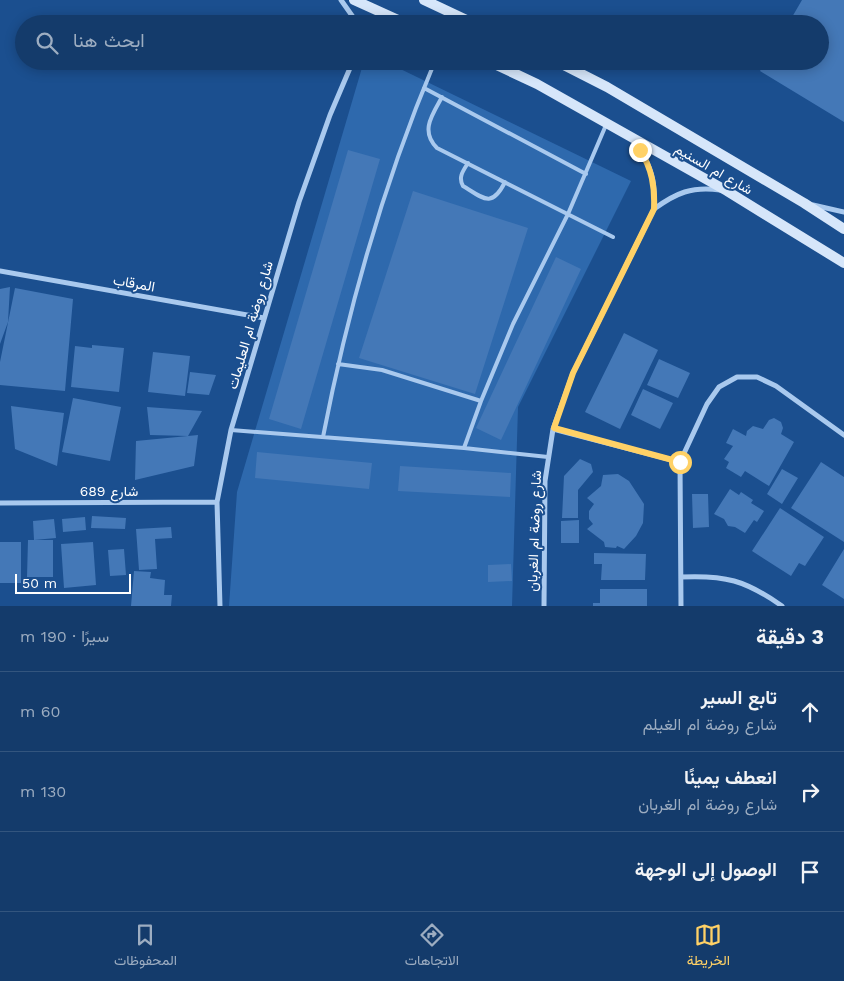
<!DOCTYPE html>
<html lang="ar">
<head>
<meta charset="utf-8">
<style>
	body { margin:0; font-family:"Work Sans",Vazirmatn,sans-serif; background:#1d4271; color:#f1f3f6; direction:rtl }
	.scale { position:absolute; left:15px; bottom:12px; width:116px; box-sizing:border-box; padding-left:5px; border:2px solid #fff; border-top:0; font-size:14px; line-height:18px; white-space:nowrap; color:#fff; -webkit-text-stroke:4px #1b4f8f; paint-order:stroke }
	.stop { position:absolute; width:15px; height:15px; margin:-11px; border:4px solid #ffd166; border-radius:50%; background:#fff }
	.stop.end { background:#ffd166; border-color:#fff; box-shadow:0 1px 5px #0008 }
	.list { margin:0; padding:0; list-style:none }
	h2 { display:flex; justify-content:space-between; align-items:center; height:65px; margin:0; padding:0 20px; font-size:21px }
	h2 small { font-size:16px; font-weight:400; color:#9dadc1 }
	.list li { display:grid; grid-template-columns:32px 1fr auto; gap:15px; align-items:center; box-sizing:border-box; height:80px; padding:0 20px; border-top:1px solid #33557e }
	.list b { display:block; font-size:19px; white-space:nowrap }
	.list p { margin:0; font-size:16px; white-space:nowrap; color:#9dadc1 }
	.list em { font-size:16px; font-style:normal; color:#9dadc1 }
	.icon { flex:none; width:28px; height:28px; fill:none; stroke:currentColor; stroke-width:2; stroke-linecap:round; stroke-linejoin:round }
	.map { position:relative; flex:none; width:844px; height:606px; overflow:hidden; direction:ltr }
	.search { position:absolute; background:#143b6b; box-shadow:0 2px 12px #0003; left:15px; right:15px; top:15px; height:55px; display:flex; align-items:center; gap:12px; box-sizing:border-box; padding:0 18px; border-radius:28px; color:#9dadc1; font-size:19px }
	.sheet { height:305px; background:#143b6b }
	nav { display:flex; justify-content:space-around; align-items:center; box-sizing:border-box; height:70px; border-top:1px solid #33557e; background:#143b6b; font-size:14px; color:#9dadc1 }
	nav a { display:grid; justify-items:center; gap:2px }
	nav .on { color:#ffd166 }
	.map>svg:first-child { display:block }
	.green { fill:#2e69ad }
	.building { fill:#4478b7 }
	.lines { fill:none; stroke-linecap:round; stroke-linejoin:round }
	.service { stroke:#a9c9ee; stroke-width:4 }
	.minor { stroke:#a9c9ee; stroke-width:5 }
	.secondary { stroke:#d6e6fa; stroke-width:10 }
	.route { stroke:#ffd166; stroke-width:6 }
	.labels { text-anchor:middle; dominant-baseline:central; stroke-width:4; stroke-linejoin:round; paint-order:stroke }
	.street-label { font-size:14px; fill:#fff; stroke:#1b4f8f }
</style>
</head>
<body>
<div class="map">
<svg width="844" height="606" viewBox="0 0 844 606">
	<rect width="100%" height="100%" fill="#1b4f8f"/>
	<path class="green" d="M364,61H384L631,181L518,407L512,606H229L237,492Z"/>
	<path class="building" d="M802,0H844V122L760,71L766,61H820V24H788Z
		M348,150L380,159L301,429L269,419Z
		M413,191L528,228L475,394L359,358Z
		M556,257L581,269L501,440L476,428Z
		M10,287L8,322L0,344V289Z
		M15,288L73,299L65,391L0,385V362Z
		M624,333L658,350L620,429L585,412Z
		M92,345L124,348L119,392L71,387L75,346L92,348Z
		M153,352L190,356L185,396L148,392Z
		M659,359L690,373L678,398L647,385Z
		M190,372L216,375L209,395L187,393Z
		M643,389L673,403L660,429L631,415Z
		M73,398L121,407L110,461L62,452Z
		M11,406L64,413L57,466L15,449Z
		M147,407L202,411L188,436L198,435L194,466L135,480L136,441L188,436L150,435Z
		M774,418L781,422L783,428L781,434L794,442L769,486L745,471L741,477L726,468L729,462L724,459L733,446L726,443L733,429L746,436L747,431L753,426L763,429L769,420Z
		M257,452L372,463L369,489L255,478Z
		M580,459L591,464L593,472L578,490V518H562L564,476Z
		M821,462L844,477V542L791,508Z
		M400,466L511,473L510,497L398,491Z
		M782,469L798,478L782,504L767,494Z
		M618,474L629,481L644,504L643,523L636,536L624,549L617,546L616,548L605,547L604,542L587,529L593,524L589,519V511L594,504L587,498L601,486L603,475Z
		M730,489L739,495L741,492L753,500L751,503L764,511L757,522L754,520L745,533L735,527L728,526L724,519L714,514Z
		M692,494H708L709,527L693,528Z
		M780,508L824,537L805,566L799,563L791,576L752,551Z
		M92,516L126,518L125,529L91,528Z
		M85,517L86,530L63,532L62,519Z
		M54,519L56,538L34,540L33,521Z
		M579,520V543H561V521Z
		M171,527L172,538L155,539L157,569L139,570L136,529Z
		M28,540H53V577H27Z
		M0,542H21V583H0Z
		M93,542L96,585L64,588L61,544Z
		M124,549L126,575L110,576L108,550Z
		M844,549V599L822,585Z
		M594,553L646,554L645,580H601L602,564H594Z
		M511,564L512,581L488,582V565Z
		M134,571L151,572L150,578L165,580L164,595H172L171,606H131Z
		M600,589H647V606H593V603H600Z"/>
	<g class="lines">
		<path class="service" d="M424,88L586,174
			M442,97C432,115 420,131 437,148L613,237
			M468,163C463,171 458,177 463,186C484,199 492,208 505,182
			M338,364L382,370L481,401
			M231,430L464,448L548,457
			M323,437C348,308 384,182 435,61
			M464,448L481,401L513,324L568,214L606,125"/>
		<path class="minor" d="M341,0L353,17L354,24
			M813,205L844,212
			M654,209C676,193 692,186 720,190
			M0,271L264,318
			M553,429L680,462
			M0,503L217,502
			M681,577C725,575 745,580 782,606
			M220,606L217,502L231,430L299,202L330,115L353,61
			M544,606L545,481L553,429L573,373L654,209C656,181 651,167 637,143
			M681,606L680,462L707,404L719,387L737,377H757L776,386L844,435"/>
		<path class="secondary" d="M354,0L407,24
			M424,0L475,24
			M488,61L537,84L727,191L844,263
			M556,61L607,87L804,203L844,229"/>
	</g>
	<g class="lines">
		<path class="route" d="M640,150C652,169 655,187 654,209L573,373L554,428L680,462"/>
	</g>
	<g class="labels">
		<g class="street-label">
			<text transform="translate(714 169) rotate(30)">شارع ام السنيم</text>
			<text transform="translate(134 283) rotate(10)">المرقاب</text>
			<text transform="translate(250 325) rotate(-74)">شارع روضة ام العليمات</text>
			<text x="109" y="491">شارع 689</text>
			<text transform="translate(534 531) rotate(-88)">شارع روضة ام الغربان</text>
		</g>
	</g>
</svg>
<div class="scale">50 m</div>
<div class="stop" style="left:680px;top:462px"></div>
<div class="stop end" style="left:640px;top:150px"></div>
<div class="search"><svg class="icon" aria-label="search" viewBox="0 0 24 24"><circle cx="10" cy="10" r="6"/><path d="M15 15l6 6"/></svg>ابحث هنا</div>
</div>
<section class="sheet">
<h2>3 دقيقة<small>سيرًا · 190 m</small></h2>
<ul class="list">
<li><svg class="icon" aria-label="ahead" viewBox="0 0 24 24"><path d="M12 20V5M6 11l6-6 6 6"/></svg><div><b>تابع السير</b><p>شارع روضة ام الغيلم</p></div><em>60 m</em></li>
<li><svg class="icon" aria-label="right" viewBox="0 0 24 24"><path d="M7 20v-9h11M14 6l5 5-5 5"/></svg><div><b>انعطف يمينًا</b><p>شارع روضة ام الغربان</p></div><em>130 m</em></li>
<li><svg class="icon" aria-label="arrive" viewBox="0 0 24 24"><path d="M6 21V4h12l-3 4 3 4H6"/></svg><div><b>الوصول إلى الوجهة</b></div></li>
</ul>
</section>
<nav>
<a class="on"><svg class="icon" aria-label="map" viewBox="0 0 24 24"><path d="M3 6l6-2 6 2 6-2v14l-6 2-6-2-6 2zM9 4v14M15 6v14"/></svg>الخريطة</a>
<a><svg class="icon" aria-label="directions" viewBox="0 0 24 24"><path d="M12 3l9 9-9 9-9-9zM9 14v-3h6M13 9l2 2-2 2"/></svg>الاتجاهات</a>
<a><svg class="icon" aria-label="saved" viewBox="0 0 24 24"><path d="M7 4h10v16l-5-4-5 4z"/></svg>المحفوظات</a>
</nav>
</body>
</html>
